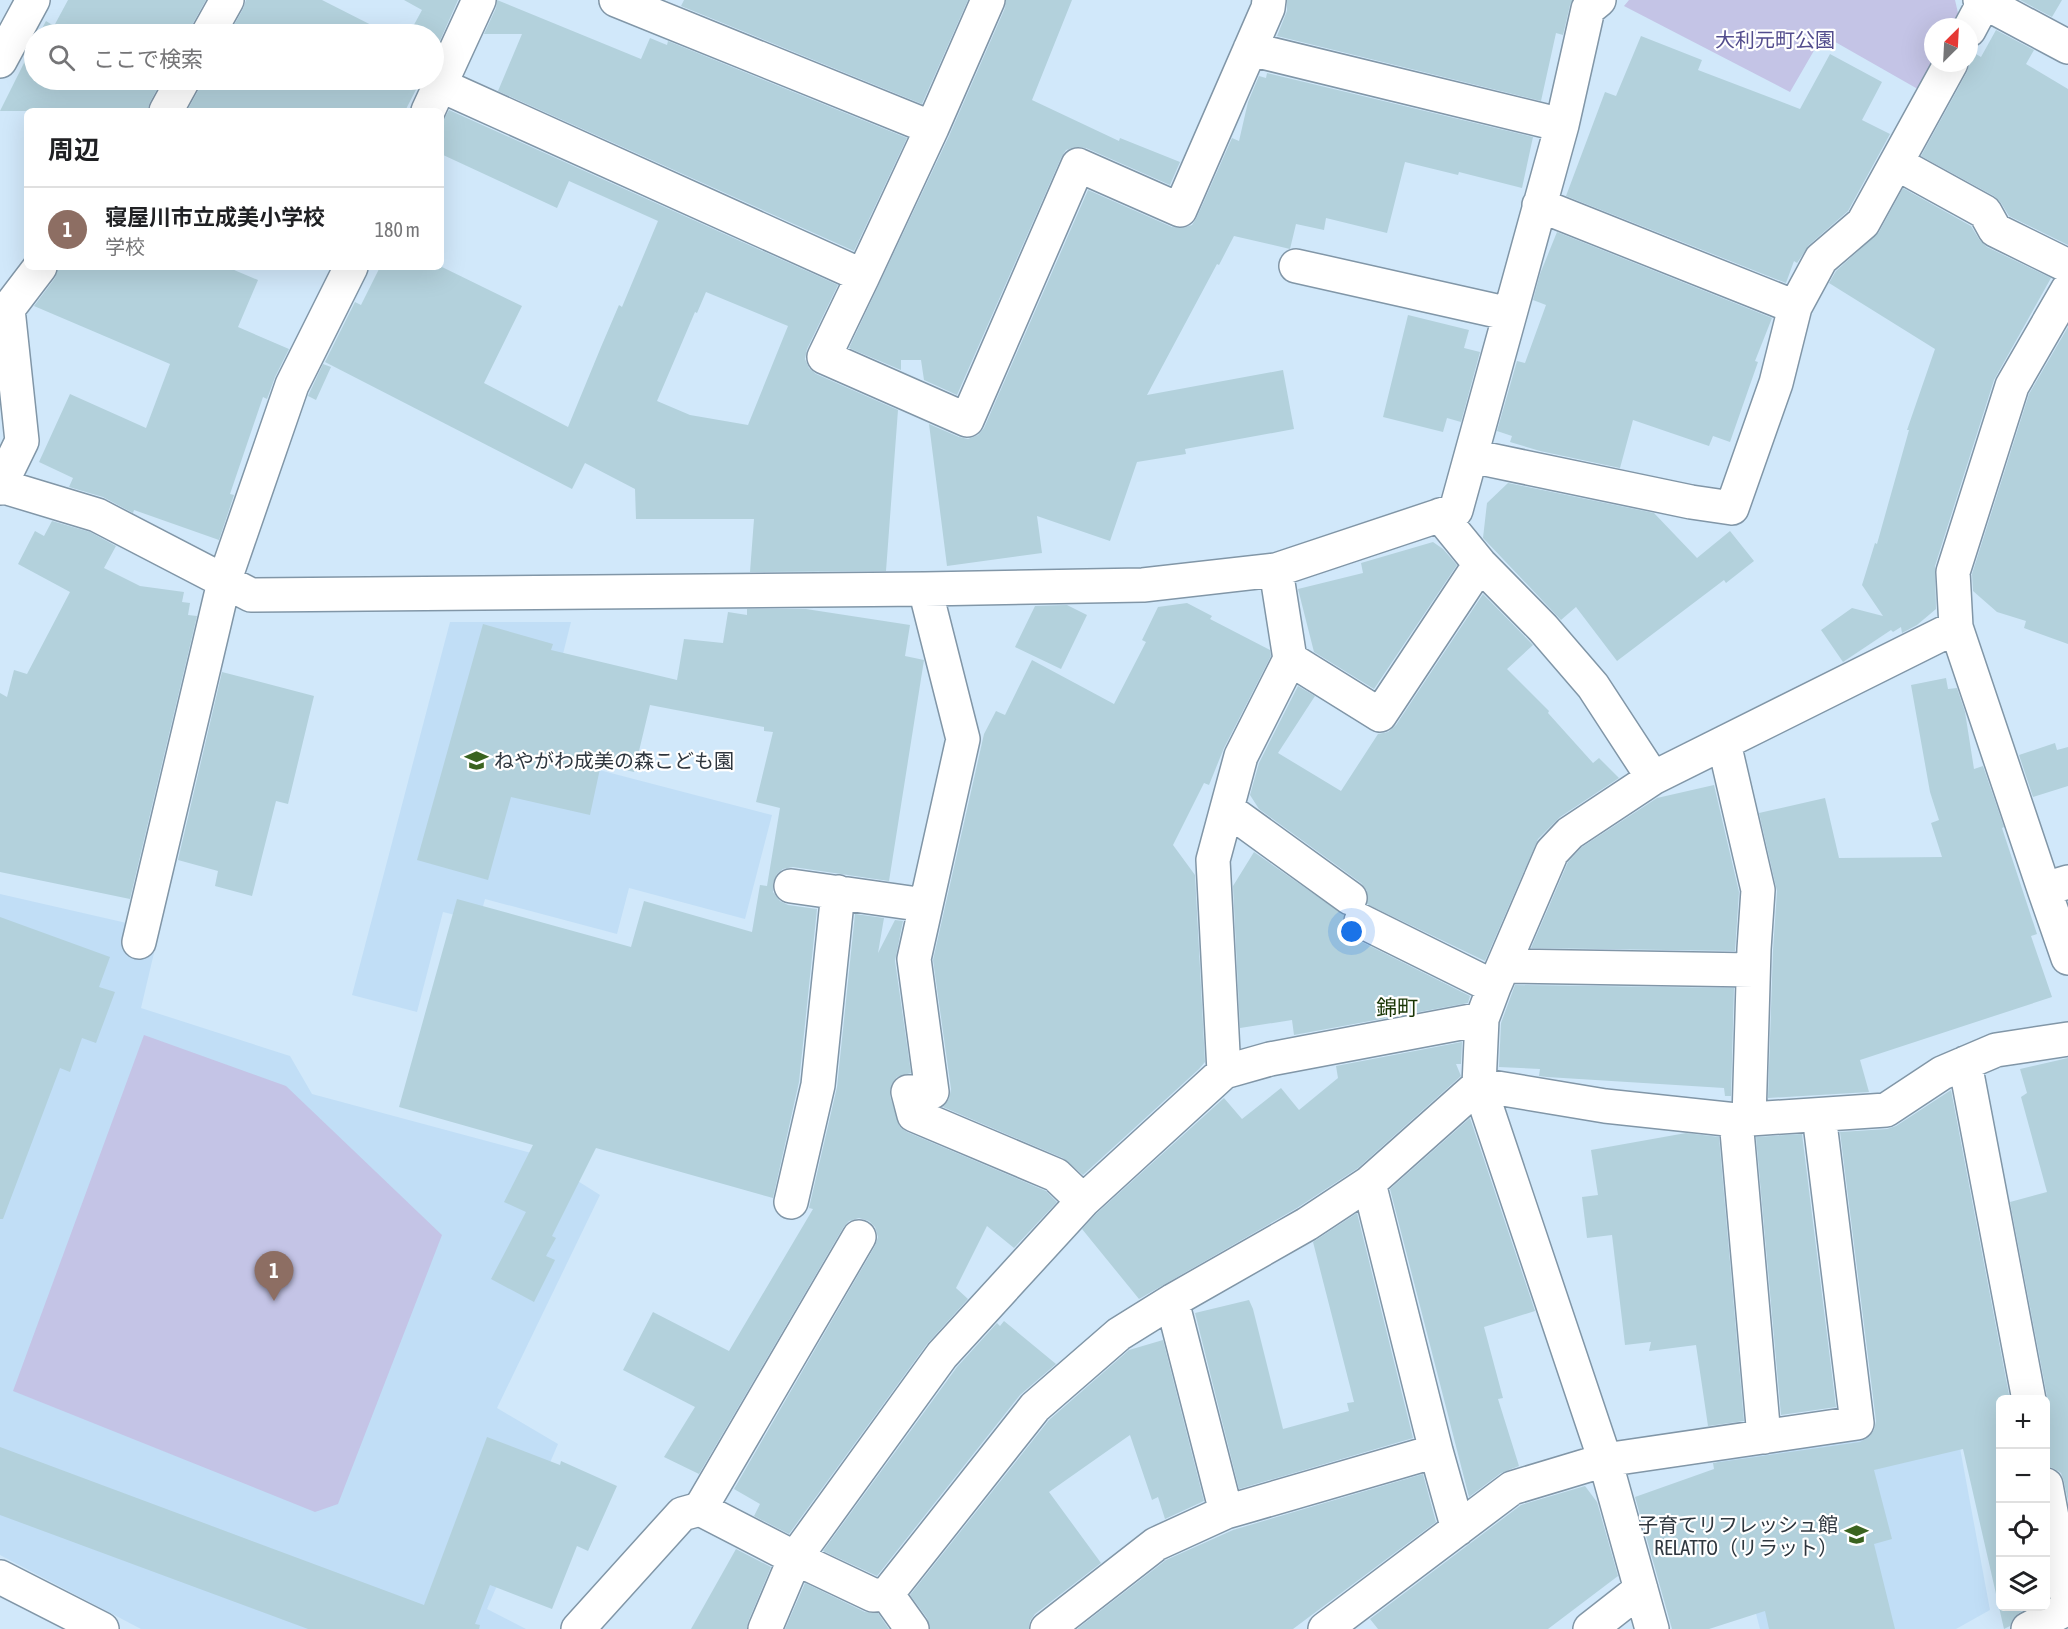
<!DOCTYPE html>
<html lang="ja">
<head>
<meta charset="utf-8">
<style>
	body { margin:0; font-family:"Asap Condensed","Noto Sans JP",sans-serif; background:#f2f2f2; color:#202124 }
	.controls { position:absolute; right:18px; bottom:18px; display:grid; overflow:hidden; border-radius:9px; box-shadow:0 6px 24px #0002 }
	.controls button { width:54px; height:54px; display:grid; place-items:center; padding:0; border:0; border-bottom:2px solid #e0e0e0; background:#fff; color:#202124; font:30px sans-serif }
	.compass { position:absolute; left:1924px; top:18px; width:54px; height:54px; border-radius:50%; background:#fff; box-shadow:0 6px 24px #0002; rotate:24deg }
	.you { position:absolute; left:1352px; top:932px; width:21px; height:21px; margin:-15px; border:4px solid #fff; border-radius:50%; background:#1a73e8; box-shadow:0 0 0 9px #1a73e833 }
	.badge { display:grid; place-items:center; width:39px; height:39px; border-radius:50%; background:#2563eb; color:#fff; font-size:20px; font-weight:700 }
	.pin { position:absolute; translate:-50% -50px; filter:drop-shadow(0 2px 3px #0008) }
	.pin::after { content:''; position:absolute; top:32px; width:21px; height:18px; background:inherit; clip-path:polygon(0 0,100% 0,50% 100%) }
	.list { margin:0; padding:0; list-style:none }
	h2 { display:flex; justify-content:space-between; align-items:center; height:78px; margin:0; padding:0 24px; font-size:26px }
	h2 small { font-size:20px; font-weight:400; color:#757577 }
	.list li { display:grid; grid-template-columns:39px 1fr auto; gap:18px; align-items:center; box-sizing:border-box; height:84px; padding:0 24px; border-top:2px solid #e0e0e0 }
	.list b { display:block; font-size:22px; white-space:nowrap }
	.list p { margin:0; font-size:20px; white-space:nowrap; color:#757577 }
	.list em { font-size:20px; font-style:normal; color:#757577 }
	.icon { flex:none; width:33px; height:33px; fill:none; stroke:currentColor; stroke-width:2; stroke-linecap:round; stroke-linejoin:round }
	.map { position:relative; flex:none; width:2068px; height:1629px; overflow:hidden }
	.search { position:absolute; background:#fff; box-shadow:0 6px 24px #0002; left:24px; top:24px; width:420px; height:66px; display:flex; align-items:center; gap:15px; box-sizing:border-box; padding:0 21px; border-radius:33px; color:#757577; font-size:22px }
	.panel { position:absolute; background:#fff; box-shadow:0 6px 24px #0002; left:24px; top:108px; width:420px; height:162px; border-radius:9px }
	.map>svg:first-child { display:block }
	.built { fill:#c1def6 }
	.green { fill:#c4c4e6 }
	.building { fill:#b3d1dc; fill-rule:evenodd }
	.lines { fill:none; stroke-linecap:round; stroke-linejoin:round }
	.minor-casing { stroke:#8196a7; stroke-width:36 }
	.tertiary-casing { stroke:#8196a7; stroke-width:36 }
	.minor { stroke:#fff; stroke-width:33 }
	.tertiary { stroke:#fff; stroke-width:33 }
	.labels { text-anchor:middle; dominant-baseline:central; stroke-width:4.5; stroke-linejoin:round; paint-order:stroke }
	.park-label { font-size:20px; fill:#524c8d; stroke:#fff }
	.poi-label { font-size:20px; fill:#2e363e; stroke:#fff; text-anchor:start }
	.neighbourhood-label { font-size:21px; fill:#193504; stroke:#fff }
</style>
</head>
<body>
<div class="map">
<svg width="2068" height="1629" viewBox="0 0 2068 1629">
	<rect width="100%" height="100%" fill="#d1e8fa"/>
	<path class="built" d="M450,622H571L538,754L772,815L745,919L629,888L617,934L485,899L479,921L443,912L417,1012L352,995Z
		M0,894L131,924L124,943L154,953L141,1008L290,1056L312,1094L535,1154L600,1195L497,1408L558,1444L487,1609L526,1629H141L0,1555Z
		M1955,1421L1990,1610L1956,1629H1760L1716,1460Z"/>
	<path class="green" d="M1629,0H1955L1961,26L1933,27V63L1923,92L1823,35L1790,92L1624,6Z
		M144,1035L286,1086L442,1235L338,1504L315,1512L13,1391Z"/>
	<path class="building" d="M68,0H206L192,25L189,34H39L46,21L54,26Z
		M246,0H322L389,34H229L243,9Z
		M404,0H458L434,54V34H409L422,10Z
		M497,0L641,59L650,38L667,45L668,41L907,138L854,251L498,91L522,34H484L496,8Z
		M684,0H968L922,104L681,6Z
		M1006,0H1072L1032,100L1119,141L1120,138L1180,162L1170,185L1086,148L1075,147L1066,150L1061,158L957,395L924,380L921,360H901V370L849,348L949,136L1005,8Z
		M1287,0H1573L1570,5L1563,35L1556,33L1541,101L1277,36L1287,11Z
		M2020,0H2062L2052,17Z
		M1996,30L2034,50L2026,64L2068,89V245L2009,216L2001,203L1994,196L1921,156L1967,72L1970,63L1969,50L1981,57Z
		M1641,36L1702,60L1698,70L1800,109L1830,54L1882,82L1862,120L1890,134L1848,211L1809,245L1797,263L1794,261L1786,283L1566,196L1605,92L1616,96Z
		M34,43V80H162L150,102L147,111H0Z
		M1267,73L1533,137L1522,188L1459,172L1458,175L1405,162L1387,233L1326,218L1324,230L1296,224L1290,249L1234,236L1219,265L1217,264L1147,395L1283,370L1294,429L1185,449L1186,454L1137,462L1110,541L1037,516L1042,553L947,566L929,424L959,437L968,439L978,435L984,428L1088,190L1172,227L1183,228L1192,225L1197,217L1232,138L1239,141L1248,102L1259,76L1266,78Z
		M202,80H421L405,111H187L199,89Z
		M449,110L838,285L807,349L805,359L809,368L816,374L898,410L886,571L750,572L754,519H636L635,489L585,463L572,489L325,362L355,302L361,305L380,267H442L522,306L484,383L568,427L601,347L619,305L622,307L658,221L569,181L557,208L441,154V124ZM706,292L788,326L748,425L690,415L657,401L695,312L697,313Z
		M1903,188L1971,226L1979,239L1987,247L2051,278L1994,380L1935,566L1936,609L1917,625L1902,633L1901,627L1893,632L1891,630L1843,662L1821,630L1852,608L1883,616L1862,585L1875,543L1877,544L1909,430H1907L1935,349L1829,283L1836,271L1879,232Z
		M1557,232L1772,318L1755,361L1758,362L1730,442L1713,436L1709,446L1633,420L1620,468L1540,451L1510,442L1512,436L1497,431L1517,361L1525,363L1546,305L1533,300L1540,274Z
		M58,267H227L258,280L238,327L289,349L275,377L267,399L263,397L230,494L234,495L219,540L134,510L133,513L103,497L69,487L73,478L39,462L70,394L146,428L170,364L34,306L55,278Z
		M1408,315L1469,330L1464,348L1480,352L1461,422L1447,418L1443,432L1383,417Z
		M2068,327V644L2024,628L2026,621L1997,612L1973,591L1972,574L2029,394Z
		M323,364L331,367L316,400L308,396Z
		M1508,483L1654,513L1697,558L1730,531L1754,561L1726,583L1724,580L1617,661L1576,607L1561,620L1483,538L1487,503Z
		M52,521L90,532L116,546L104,568L140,586L184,592L182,602L190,603L188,615L197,616L130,899L0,872V693L7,697L14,670L27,674L70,592L18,564L35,531L44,536Z
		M1433,542L1443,549L1457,565L1374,689L1314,652L1298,589L1363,573L1361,563Z
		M1483,594L1533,645L1507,669L1549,711L1548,713L1593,763L1599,758L1619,778L1560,817L1538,839L1485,961L1367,904V891L1361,883L1259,809L1250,795L1259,763L1298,686L1315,696L1278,753L1341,791L1378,734L1388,732L1396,725Z
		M1187,603L1212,616L1210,619L1270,650L1271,656L1224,748L1209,785L1204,783L1173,845L1195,875L1205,1062L1199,1069L1083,1175L1063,1158L943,1107L949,1099L951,1089L933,960L984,734L996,711L1005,715L1032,660L1114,704L1146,642L1142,640L1158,607Z
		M1067,605L1087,615L1061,669L1015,647L1035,606Z
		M747,609H806L910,625L905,656L924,660L889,881L793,867L783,869L777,874L773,883V892L780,901L788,905L817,909L799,1082L773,1198L596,1148L552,1236L556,1238L546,1256L555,1260L534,1302L491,1279L526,1212L504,1202L533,1145L399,1107L457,899L631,947L644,901L752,932L760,885L767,886L780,808L756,802L773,732L764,731V727L650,705L634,772L601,764L590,815L511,797L488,880L417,860L483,624L553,644L551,650L677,680L684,639L723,643L728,612L747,615Z
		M222,672L314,696L288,804L276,801L252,896L215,886L218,871L178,860Z
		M1946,678L1948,689L1957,688L1965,712L1974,769L1983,766L2004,827L2002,828L2037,934L2031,936L2052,997L1860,1060L1869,1092L1768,1098L1773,950L1777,891L1759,813L1825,798L1839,858L1942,857L1931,823L1939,820L1930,792L1911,685Z
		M2055,743L2057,750L2068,747V786L2033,797L2019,755Z
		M1714,785L1739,892L1735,951L1531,948L1568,862L1582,847L1657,798Z
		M1254,852L1344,915L1342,923L1345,931L1352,937L1470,996L1468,1003L1294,1035L1292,1020L1240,1028L1233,886Z
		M855,914L884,918L878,953L895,920L903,921L895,961L911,1073L897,1077L891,1085L890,1096L900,1127L907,1132L1046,1191L1057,1202L1014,1248L987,1226L956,1288L968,1299L927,1344L789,1534L754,1516L760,1504L734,1489L875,1246L878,1237L875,1227L869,1221L859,1218L849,1221L843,1228L699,1474L664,1457L695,1407L623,1370L653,1312L729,1351L813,1209L809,1208L837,1087Z
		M0,917L110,957L99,987L115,992L96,1043L82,1038L70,1072L60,1068L3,1219H0Z
		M1515,985L1734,988L1731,1096H1725L1724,1088L1547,1077L1539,1076L1540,1069L1499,1067L1501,1023Z
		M1462,1042L1461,1064H1456L1461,1076L1358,1168L1297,1208L1139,1299L1082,1229L1096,1214L1224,1098L1242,1119L1281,1088L1299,1110L1338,1078L1336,1066Z
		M2068,1058V1501L2064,1482L2061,1473L2053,1468L2046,1467V1408L2047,1396L2010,1202L2047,1192L2021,1097L2027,1093L2020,1069Z
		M1951,1090L2010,1400H2001V1606H2031L2019,1613L2013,1619L2010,1626L2004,1629L1963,1449L1874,1470L1892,1539L1874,1544L1895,1629H1769L1765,1611L1709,1629H1672L1635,1497L1714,1469L1713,1463L1860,1442L1869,1437L1874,1430L1876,1421L1840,1132L1887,1129L1896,1126Z
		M1470,1118L1535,1311L1484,1327L1503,1398L1498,1399L1519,1466L1501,1473L1469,1497L1390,1189Z
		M1686,1133L1719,1137L1744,1421L1708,1426L1696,1345L1649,1351L1651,1342L1625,1345L1612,1235L1587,1238L1582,1197L1598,1195L1591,1150Z
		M1802,1134L1836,1407L1781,1415L1756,1137Z
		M1357,1213L1413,1438L1239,1489L1195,1313L1249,1300L1253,1309L1283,1429L1349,1411L1347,1403L1354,1402L1313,1242Z
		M1004,1321L1056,1364L1020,1395L877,1576L823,1551L957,1367L997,1323L1000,1326Z
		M1163,1340L1204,1501L1165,1519L1158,1497L1152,1500L1130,1435L1049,1492L1101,1563L1035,1614L1030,1621L1029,1629H930L927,1618L910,1595L1049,1420L1129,1350Z
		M487,1437L560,1465L561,1461L617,1486L588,1551L577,1546L552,1609L490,1585L475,1624L480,1625L479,1629H308L0,1515V1447L424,1605Z
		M1423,1474L1436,1522L1293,1629H1077L1166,1560L1233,1530Z
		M1585,1486L1597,1502L1618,1576L1548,1629H1378L1370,1619L1521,1505Z
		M736,1549L771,1567L748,1622L747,1629H691Z
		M805,1583L865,1612L878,1613L889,1629H785Z"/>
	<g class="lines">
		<defs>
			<path id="minor" d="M616,0L932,128
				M1980,0L2068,47
				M1969,30L1985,0
				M208,34L227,0
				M1250,49L1562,125
				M0,61L33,0
				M440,85L863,276L824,357L967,420L1078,165L1180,210L1268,8L1269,0
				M166,111L183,80
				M428,111L479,0
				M1896,163L1985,212L1995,230L2068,266
				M1539,205L1795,307
				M1296,266L1510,314
				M863,276L932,128L988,0
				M2068,289L2012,386L1953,572L1956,627L2044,889L2068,882
				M0,310L8,309L40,267
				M1471,456L1691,502L1732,508L1776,383L1795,307L1821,259L1863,223L1951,63
				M0,486L22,441L8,309
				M0,488L1,486L97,515L251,595L925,589L1143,585L1276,570L1456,510L1562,125L1588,9L1599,0
				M1440,515L1480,564L1543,628L1593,686L1653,778
				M1276,570L1290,659
				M925,589L963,739L914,959L932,1092H908L914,1115L1056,1175L1083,1201
				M1724,743L1758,890L1754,949L1749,1119
				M1227,809L1350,898
				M791,886L925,905
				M2044,889L2068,958
				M1361,921L1494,987
				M139,942L224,582L292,385L351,267
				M1505,966L1753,970
				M1965,1063L2029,1400
				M1224,1072L1213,860L1241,756L1290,659L1380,715L1480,564
				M1736,1120L1764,1437
				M1369,1183L1436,1451L1458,1529
				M791,1202L818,1085L838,892
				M859,1237L700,1509L795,1558L873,1595L887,1594L912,1629
				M1172,1301L1226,1512
				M2046,1485L2068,1603
				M887,1594L1035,1407L1119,1334L1172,1301L1307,1224L1369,1183L1479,1085L1605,1106L1736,1120L1886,1110L1942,1073L1996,1050L2068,1039
				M765,1629L795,1558L942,1355L1083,1201L1224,1072L1270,1059L1482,1019
				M1047,1629L1156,1544L1226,1512L1436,1451
				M1325,1629L1512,1488L1605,1460L1857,1423L1819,1115
				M1590,1629L1641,1589
				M1652,1629L1605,1460L1479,1085L1482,1019L1494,987L1552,852L1570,833L1653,778L1956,627
				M2028,1629L2068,1608"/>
			<path id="tertiary" d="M0,1577L102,1629
				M578,1629L682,1514L700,1509"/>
		</defs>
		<use href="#minor" class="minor-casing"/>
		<use href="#tertiary" class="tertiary-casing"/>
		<use href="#minor" class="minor"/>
		<use href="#tertiary" class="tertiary"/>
	</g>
	<defs>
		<symbol id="school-bare" viewBox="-9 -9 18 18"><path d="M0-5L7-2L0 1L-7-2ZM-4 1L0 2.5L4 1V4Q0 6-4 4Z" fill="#3a631f" stroke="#fff" stroke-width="2.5" paint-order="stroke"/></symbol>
	</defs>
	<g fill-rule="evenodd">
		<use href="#school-bare" x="460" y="744" width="33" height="33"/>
		<use href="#school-bare" x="1840" y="1518" width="33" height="33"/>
	</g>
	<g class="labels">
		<g class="park-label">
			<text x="1775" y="39">大利元町公園</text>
		</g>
		<g class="poi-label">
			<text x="494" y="760">ねやがわ成美の森こども園</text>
			<text x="1838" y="1524" text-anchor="end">子育てリフレッシュ館<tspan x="1838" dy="23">RELATTO（リラット）</tspan></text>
		</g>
		<g class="neighbourhood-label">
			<text x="1397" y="1007">錦町</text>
		</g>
	</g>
</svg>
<div class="controls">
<button>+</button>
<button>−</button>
<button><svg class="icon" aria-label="locate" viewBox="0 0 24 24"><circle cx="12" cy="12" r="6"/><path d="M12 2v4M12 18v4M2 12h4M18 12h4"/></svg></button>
<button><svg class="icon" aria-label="layers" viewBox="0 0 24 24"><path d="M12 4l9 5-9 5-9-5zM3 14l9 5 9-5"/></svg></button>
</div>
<svg class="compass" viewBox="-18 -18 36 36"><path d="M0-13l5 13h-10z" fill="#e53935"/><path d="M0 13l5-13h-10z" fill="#757577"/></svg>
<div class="you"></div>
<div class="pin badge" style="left:274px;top:1301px;background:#8d6e63">1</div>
<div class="search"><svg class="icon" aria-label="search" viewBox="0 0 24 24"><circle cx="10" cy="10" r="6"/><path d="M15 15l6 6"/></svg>ここで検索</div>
<section class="panel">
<h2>周辺<small></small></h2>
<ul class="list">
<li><span class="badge" style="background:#8d6e63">1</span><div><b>寝屋川市立成美小学校</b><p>学校</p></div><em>180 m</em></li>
</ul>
</section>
</div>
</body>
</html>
